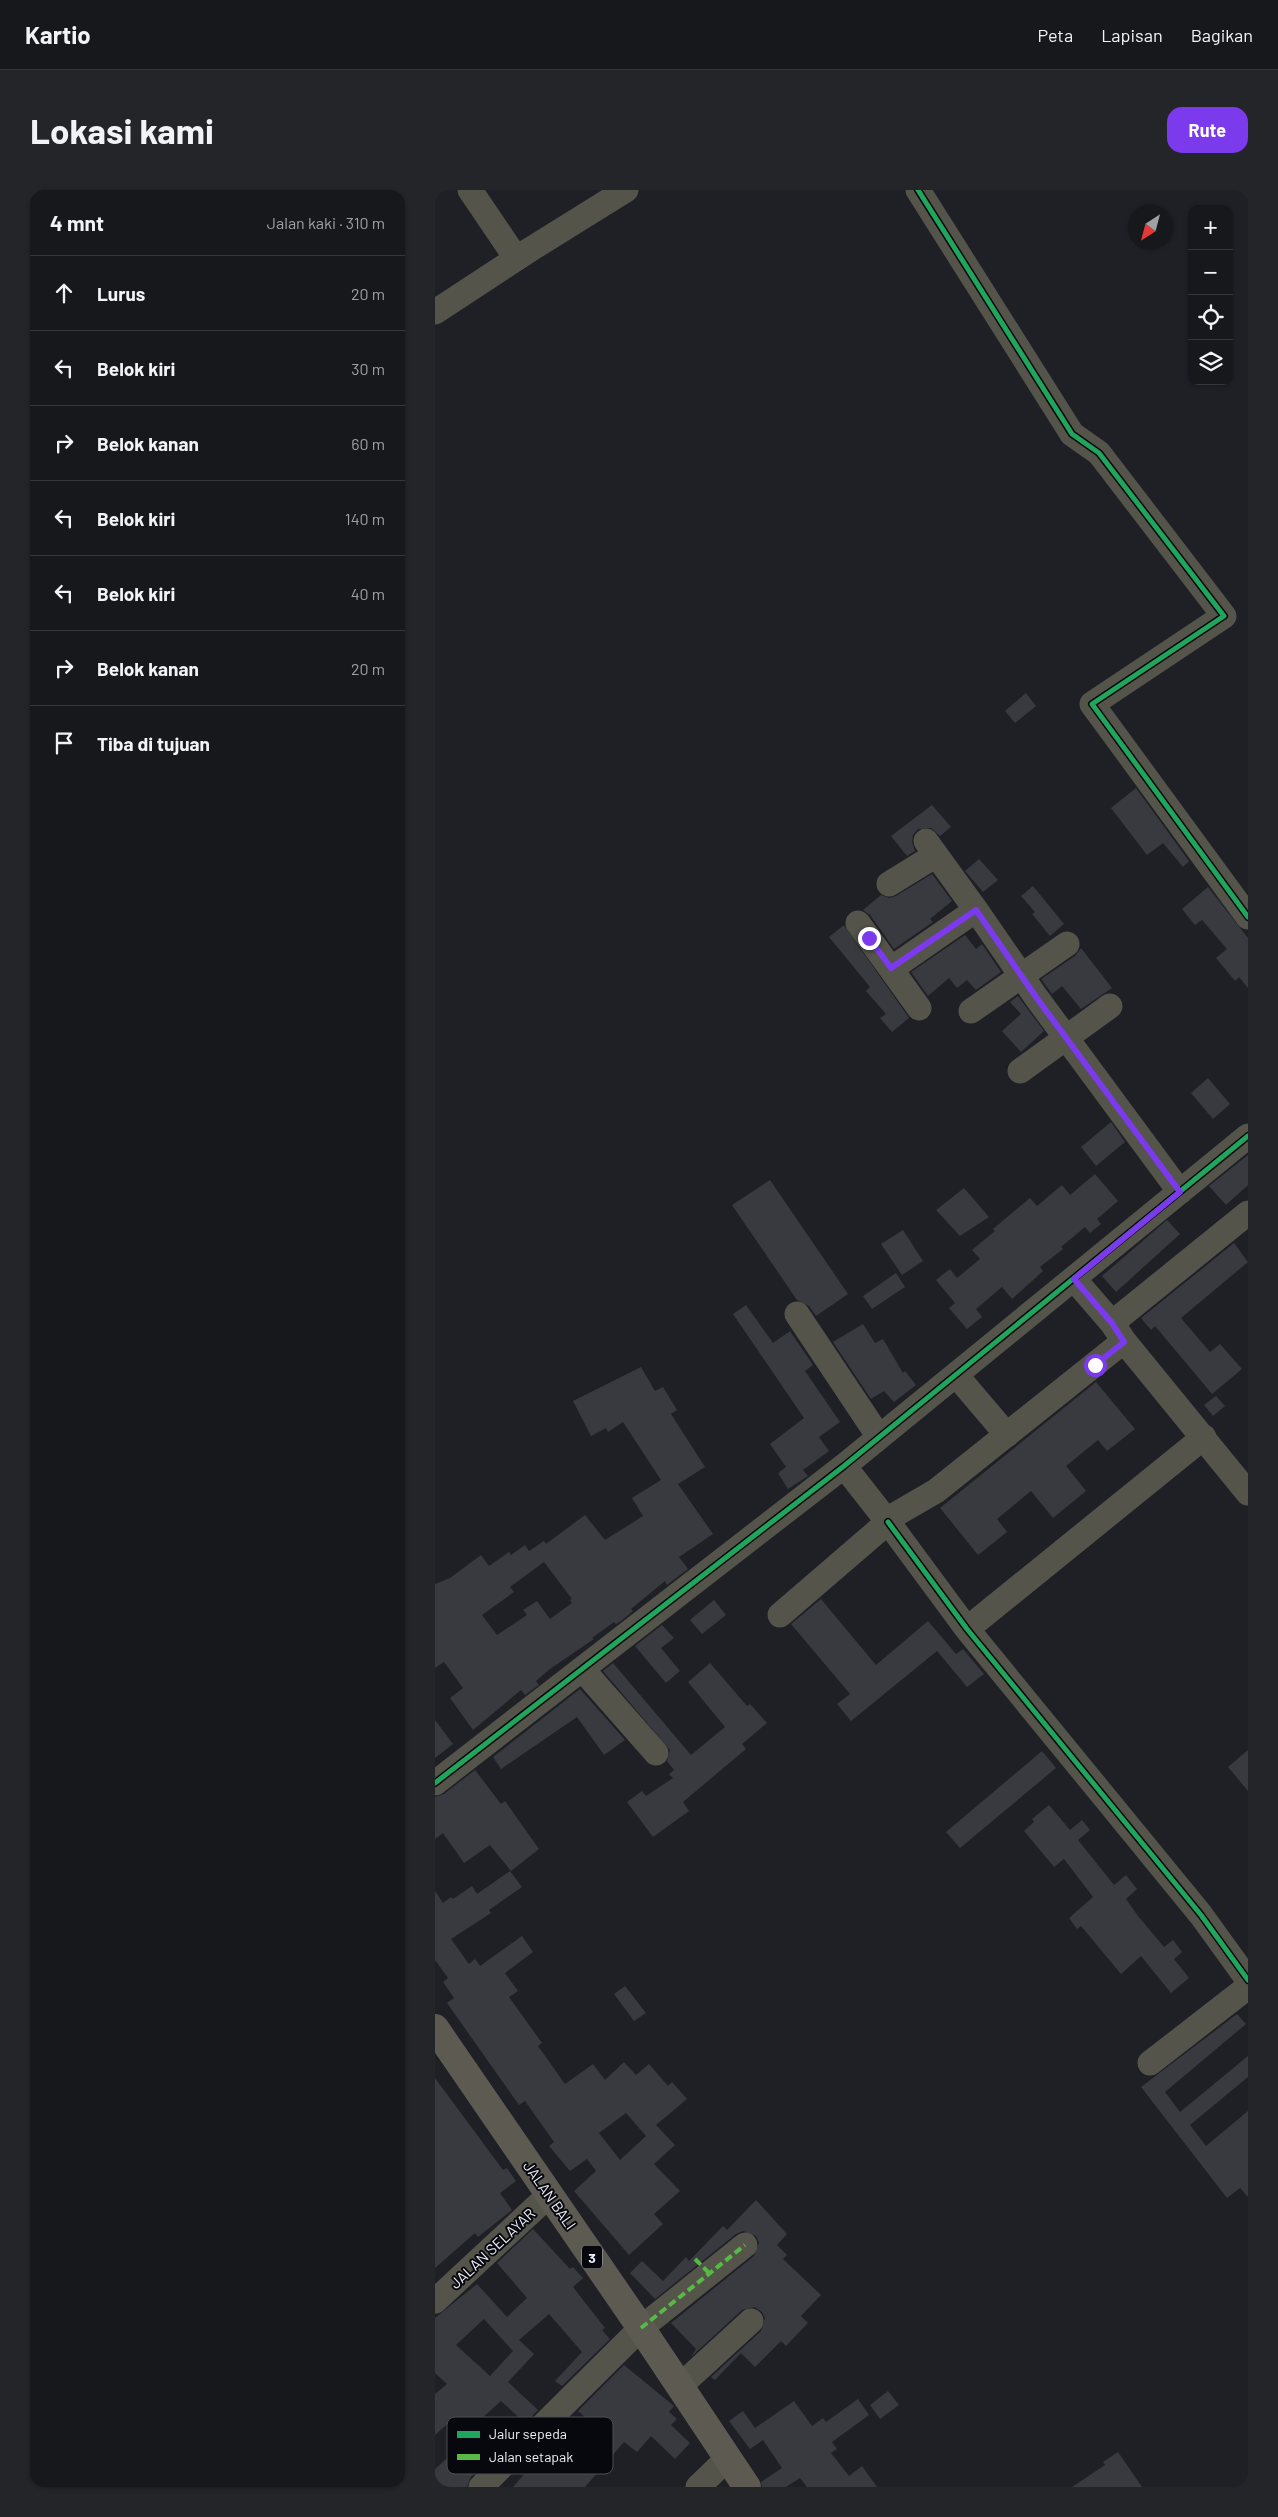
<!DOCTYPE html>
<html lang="id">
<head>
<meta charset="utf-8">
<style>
	body { margin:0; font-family:Barlow,sans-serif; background:#232529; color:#f1f3f6 }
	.controls { position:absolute; right:15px; top:15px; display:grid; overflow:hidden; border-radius:10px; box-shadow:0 1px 4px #0004 }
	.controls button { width:45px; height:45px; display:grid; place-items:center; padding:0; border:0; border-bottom:1px solid #35373b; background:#16181c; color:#f1f3f6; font:25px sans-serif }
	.compass { position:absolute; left:693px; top:15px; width:45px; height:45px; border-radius:50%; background:#16181c; box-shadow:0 1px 4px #0004; rotate:216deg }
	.stop { position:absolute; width:15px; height:15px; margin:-11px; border:4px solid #7c3aed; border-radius:50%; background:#fff }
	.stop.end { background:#7c3aed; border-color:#fff; box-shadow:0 1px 5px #0008 }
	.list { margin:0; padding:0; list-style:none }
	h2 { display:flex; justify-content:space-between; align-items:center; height:65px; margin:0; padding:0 20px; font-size:21px }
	h2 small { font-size:16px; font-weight:400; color:#9ea0a3 }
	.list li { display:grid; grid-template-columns:32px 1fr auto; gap:15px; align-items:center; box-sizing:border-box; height:75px; padding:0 20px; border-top:1px solid #35373b }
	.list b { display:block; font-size:19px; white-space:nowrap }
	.list em { font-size:16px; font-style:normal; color:#9ea0a3 }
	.icon { flex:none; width:28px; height:28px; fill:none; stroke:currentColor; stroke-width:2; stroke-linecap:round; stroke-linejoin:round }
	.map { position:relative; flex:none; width:813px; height:2297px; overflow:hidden; border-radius:15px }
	header { display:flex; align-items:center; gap:30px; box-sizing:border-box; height:70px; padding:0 25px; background:#16181c; border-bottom:1px solid #35373b }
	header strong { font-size:24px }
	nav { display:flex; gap:28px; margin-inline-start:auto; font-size:18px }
	.intro { display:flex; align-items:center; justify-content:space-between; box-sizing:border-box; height:120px; padding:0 30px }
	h1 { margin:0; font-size:35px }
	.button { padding:12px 22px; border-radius:15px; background:#7c3aed; color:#fff; font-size:18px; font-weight:700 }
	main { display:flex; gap:30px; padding:0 30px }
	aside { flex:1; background:#16181c; border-radius:15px; box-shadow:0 1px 4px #0004 }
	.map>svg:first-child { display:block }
	.building { fill:#393a40; fill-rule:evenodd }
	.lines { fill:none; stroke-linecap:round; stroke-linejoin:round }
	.minor { stroke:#55544b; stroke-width:25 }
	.highway { stroke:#5d5b51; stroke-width:28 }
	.quiet { stroke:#58b947; stroke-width:4; stroke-dasharray:8 4; stroke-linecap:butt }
	.cycleway-casing { stroke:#07080d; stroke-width:8 }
	.cycleway { stroke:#20a55d; stroke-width:5 }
	.route { stroke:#7c3aed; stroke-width:6 }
	.labels { text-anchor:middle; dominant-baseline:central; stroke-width:4; stroke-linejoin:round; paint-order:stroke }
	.shield { fill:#07080d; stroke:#a9aab3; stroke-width:1 }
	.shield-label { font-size:14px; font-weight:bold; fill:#eff0fa }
	.street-label { font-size:15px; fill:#eff0fa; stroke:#07080d }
	.key { fill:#07080d; stroke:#4d4e54; stroke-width:1 }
	.key-label { font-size:14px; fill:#eff0fa }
</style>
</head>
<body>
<header>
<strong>Kartio</strong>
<nav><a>Peta</a><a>Lapisan</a><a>Bagikan</a></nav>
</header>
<div class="intro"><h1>Lokasi kami</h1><a class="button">Rute</a></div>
<main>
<aside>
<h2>4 mnt<small>Jalan kaki · 310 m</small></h2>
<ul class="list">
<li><svg class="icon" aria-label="ahead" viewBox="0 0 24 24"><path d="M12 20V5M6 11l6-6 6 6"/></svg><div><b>Lurus</b></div><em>20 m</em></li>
<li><svg class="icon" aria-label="left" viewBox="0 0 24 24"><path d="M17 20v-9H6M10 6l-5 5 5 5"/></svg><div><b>Belok kiri</b></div><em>30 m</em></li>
<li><svg class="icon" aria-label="right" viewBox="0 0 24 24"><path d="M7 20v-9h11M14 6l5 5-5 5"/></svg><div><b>Belok kanan</b></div><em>60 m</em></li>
<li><svg class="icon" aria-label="left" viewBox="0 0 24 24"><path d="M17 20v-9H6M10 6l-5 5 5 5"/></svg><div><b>Belok kiri</b></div><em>140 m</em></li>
<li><svg class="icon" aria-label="left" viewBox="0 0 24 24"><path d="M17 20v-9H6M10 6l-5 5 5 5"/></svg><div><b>Belok kiri</b></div><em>40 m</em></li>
<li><svg class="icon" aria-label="right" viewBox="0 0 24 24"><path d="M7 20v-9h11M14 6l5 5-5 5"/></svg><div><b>Belok kanan</b></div><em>20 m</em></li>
<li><svg class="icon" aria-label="arrive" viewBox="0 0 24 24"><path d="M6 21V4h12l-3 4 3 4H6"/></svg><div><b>Tiba di tujuan</b></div></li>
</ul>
</aside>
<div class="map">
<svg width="813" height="2297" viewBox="0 0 813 2297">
	<rect width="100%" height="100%" fill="#1e2026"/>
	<path class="building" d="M591,503L601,516L580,533L570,521Z
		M701,598L754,671L748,677L728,653L712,665L676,618Z
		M497,615L516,637L505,646L496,638L483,639L478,645L477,652L480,661L472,666L456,646Z
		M544,669L563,690L548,702L530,681Z
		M497,684L517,711L495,729L498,732L459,759L435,725L428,720L446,705L454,708L461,706Z
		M598,696L629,734L615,746L597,724L600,722L586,706Z
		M773,697L813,748V798L804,787L800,791L781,768L792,759L767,730L760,735L747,719Z
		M409,735L474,828L457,842L445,828L451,824L431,801L435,797L394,747Z
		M530,745L541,759L547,754L566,782L541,800L532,790L522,798L514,788L493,806L476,782Z
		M646,758L677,798L646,819L627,796L617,804L606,789L640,766Z
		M583,806L609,841L586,862L567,841L586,824L575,812Z
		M773,888L795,914L778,929L756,903Z
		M676,932L690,952L661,976L646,957Z
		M813,965V995L791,1015L774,996Z
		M660,984L683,1011L662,1029L666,1034L655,1043L650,1037L626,1057L628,1059L605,1077L608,1081L577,1109L567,1097L541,1119L547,1127L532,1139L514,1118L520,1113L501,1090L515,1079L522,1088L545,1069L537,1060L560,1041L558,1039L595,1008L602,1016L627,995L635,1005Z
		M335,990L413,1104L381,1126L374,1116L362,1110L297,1015Z
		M529,998L554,1027L525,1046L501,1020Z
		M732,1030L745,1044L681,1102L667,1086Z
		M468,1040L488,1071L467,1085L446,1054Z
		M799,1053L813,1072L746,1128L775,1162L785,1154L807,1179L777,1204L720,1136L716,1140L706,1128Z
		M461,1083L470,1097L437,1119L428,1106Z
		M311,1115L338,1153L355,1141L378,1175L370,1181L405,1232L384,1247L394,1261L368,1280L373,1286L353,1299L343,1283L351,1277L335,1254L369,1228L298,1124Z
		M428,1134L440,1153L448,1149L468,1183L470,1181L481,1195L459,1212L449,1201L436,1209L398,1152Z
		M206,1177L220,1201L228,1197L242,1220L236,1224L270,1277L243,1294L278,1344L244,1367L253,1379L232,1395L230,1391L196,1419L198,1421L186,1431L181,1434L179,1432L157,1448L159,1449L115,1479L101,1491L104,1495L90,1505L86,1500L38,1540L15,1508L28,1498L9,1472L0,1478V1394L15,1388L46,1365L54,1376L74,1362L76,1365L90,1355L94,1361L109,1351L111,1354L150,1325L170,1350L208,1326L197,1308L226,1290L188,1232L173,1242L171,1238L156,1246L138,1211ZM109,1372L137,1409L135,1410L137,1413L115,1429L102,1411L88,1420L92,1425L62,1445L47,1425L79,1402L75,1397Z
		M661,1192L700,1239L672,1261L663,1250L631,1276L651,1301L618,1328L596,1301L562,1329L572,1342L543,1365L505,1318Z
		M781,1206L790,1216L778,1226L769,1215Z
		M386,1409L441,1475L493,1431L521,1464L528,1459L549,1484L532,1497L502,1461L416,1531L402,1514L415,1504L356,1434Z
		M279,1410L291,1425L267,1444L255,1430Z
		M227,1435L239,1448L226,1458L245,1481L231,1493L200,1456Z
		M178,1473L256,1565L290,1537L253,1492L275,1473L312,1516L315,1514L332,1533L307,1554L311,1559L248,1612L254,1621L218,1647L192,1612L207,1601L211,1606L238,1588L234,1584L239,1580L232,1571L235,1560L168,1481Z
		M145,1499L190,1550L169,1565L142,1527L66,1579L58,1567Z
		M0,1530L18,1554L0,1568Z
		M813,1560V1601L793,1577Z
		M607,1561L621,1578L525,1658L511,1642Z
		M40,1580L66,1614L70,1611L104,1659L76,1681L55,1655L29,1673L8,1643L0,1649V1607L9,1604Z
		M614,1615L635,1640L647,1630L655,1640L643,1650L679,1695L691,1685L702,1699L691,1709L703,1726L729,1757L738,1750L747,1762L739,1769L754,1788L736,1803L706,1766L686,1784L646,1736L642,1739L634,1728L658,1707L629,1669L619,1677L589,1641L599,1632L597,1629Z
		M75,1681L87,1697L54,1720L56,1723L16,1749L34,1774L40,1769L45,1776L87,1746L98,1762L70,1783L83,1801L74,1807L107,1853L103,1856L130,1894L158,1874L170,1890L189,1872L201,1885L214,1874L233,1896L237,1892L252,1909L221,1935L240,1955L219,1974L245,2001L219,2024L228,2034L194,2065L139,2001L161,1981L152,1969L135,1981L114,1956L119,1952L90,1911L84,1915L12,1813L19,1808L8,1792L13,1788L0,1770V1701L8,1713L16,1707L18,1709L37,1696L42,1704ZM191,1923L211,1946L185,1970L164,1943Z
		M190,1796L211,1823L199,1831L179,1804Z
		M802,1824L811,1834L730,1902L745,1922L813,1866V1887L755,1935L771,1956L813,1921V2007L805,1998L792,2008L706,1897Z
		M0,1888L68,1980L72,1978L81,1991L65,2003L77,2020L43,2047L40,2043L0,2078Z
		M321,2010L352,2044L342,2055L352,2065L348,2069L386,2105L366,2126L373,2133L351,2156L346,2151L320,2177L306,2163L280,2190L276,2187L326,2141L330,2128L327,2122L320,2117L307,2120L256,2167L261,2159L236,2133L319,2066L324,2053L321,2046L308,2041L301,2044L220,2109L195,2083L207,2071L228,2091L251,2067L254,2071L288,2036L292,2040Z
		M98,2039L135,2079L138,2077L148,2088L138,2097L170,2138L167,2140L175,2149L127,2196L120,2191L147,2162L114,2124L84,2150L99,2164L73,2192L103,2220L90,2233L66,2211L46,2229L69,2254L36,2287L32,2297H0V2279L11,2269L15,2273L39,2251L19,2228L0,2245V2204L12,2194L0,2183V2128L42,2094L72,2127L92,2108L62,2073ZM49,2129L78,2161L55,2186L21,2155Z
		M189,2175L239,2216L234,2222L242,2229L236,2235L255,2253L240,2269L216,2246L202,2262L189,2252L150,2297H78L92,2281L87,2276L121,2243L142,2261L162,2238L143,2221Z
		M453,2201L464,2215L445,2229L435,2215Z
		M423,2209L434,2225L397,2252L402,2259L396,2263L414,2286L427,2276L442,2297H372L365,2288L351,2297H327L326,2292L347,2278L328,2250L315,2259L294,2231L308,2221L320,2238L359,2211L377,2236L388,2228L391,2232Z
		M683,2262L707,2297H637L670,2275L668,2272Z"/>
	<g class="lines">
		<path class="minor" d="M35,0L81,68
			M483,0L637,244L664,263L789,426L657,514L813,727
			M0,122L96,59L191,0
			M491,651L541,720
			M454,694L501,665
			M423,733L484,818
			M456,779L541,720L601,807L745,1002
			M536,821L632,754
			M585,881L675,816
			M639,1089L677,1133L689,1151L813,1303
			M362,1124L444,1247
			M677,1133L813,1023
			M689,1151L501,1301L463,1323L453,1332L532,1439L766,1725L813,1790
			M521,1185L572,1245
			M345,1425L453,1332L409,1276
			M532,1439L769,1247
			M148,1480L221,1563
			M0,1593L409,1276L813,946
			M715,1873L813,1797
			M0,2111L114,2005
			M245,2196L316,2131
			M46,2297L206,2138L310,2055
			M263,2297L293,2268"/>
		<path class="highway" d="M0,1838L206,2138L312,2297"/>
		<path class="quiet" d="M260,2069L275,2084
			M206,2138L310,2055"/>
		<defs>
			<path id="cycleway" d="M483,0L637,244L664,263L789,426L657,514L813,727
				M453,1332L532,1439L766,1725L813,1790
				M0,1593L409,1276L813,946"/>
		</defs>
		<use href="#cycleway" class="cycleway-casing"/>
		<use href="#cycleway" class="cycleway"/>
	</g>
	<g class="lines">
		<path class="route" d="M434,748L456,778L541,720L601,807L745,1002L639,1089L677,1133L689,1152L660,1175"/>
	</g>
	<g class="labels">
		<rect class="shield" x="147" y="2055.5" width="20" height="23" rx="4"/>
		<g class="shield-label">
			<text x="157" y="2067">3</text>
		</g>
		<g class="street-label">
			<text transform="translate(115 2005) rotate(55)">JALAN BALI</text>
			<text transform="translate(57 2058) rotate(-43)">JALAN SELAYAR</text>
		</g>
	</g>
	<rect x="12" y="2227" width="166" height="57" rx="8" class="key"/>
	<rect x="22" y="2241" width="23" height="7" fill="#20a55d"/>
	<rect x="22" y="2264" width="23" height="6" fill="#58b947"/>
	<g class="key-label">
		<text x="54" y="2249">Jalur sepeda</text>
		<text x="54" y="2272">Jalan setapak</text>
	</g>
</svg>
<div class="controls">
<button>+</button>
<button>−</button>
<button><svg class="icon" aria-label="locate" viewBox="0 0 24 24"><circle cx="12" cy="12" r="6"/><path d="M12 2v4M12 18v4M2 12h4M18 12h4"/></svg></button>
<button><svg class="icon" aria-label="layers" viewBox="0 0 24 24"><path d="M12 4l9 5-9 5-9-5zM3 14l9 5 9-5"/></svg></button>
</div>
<svg class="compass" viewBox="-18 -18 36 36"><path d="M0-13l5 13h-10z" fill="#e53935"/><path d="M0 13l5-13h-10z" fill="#9ea0a3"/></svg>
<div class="stop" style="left:660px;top:1175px"></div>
<div class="stop end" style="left:434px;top:748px"></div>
</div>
</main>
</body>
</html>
